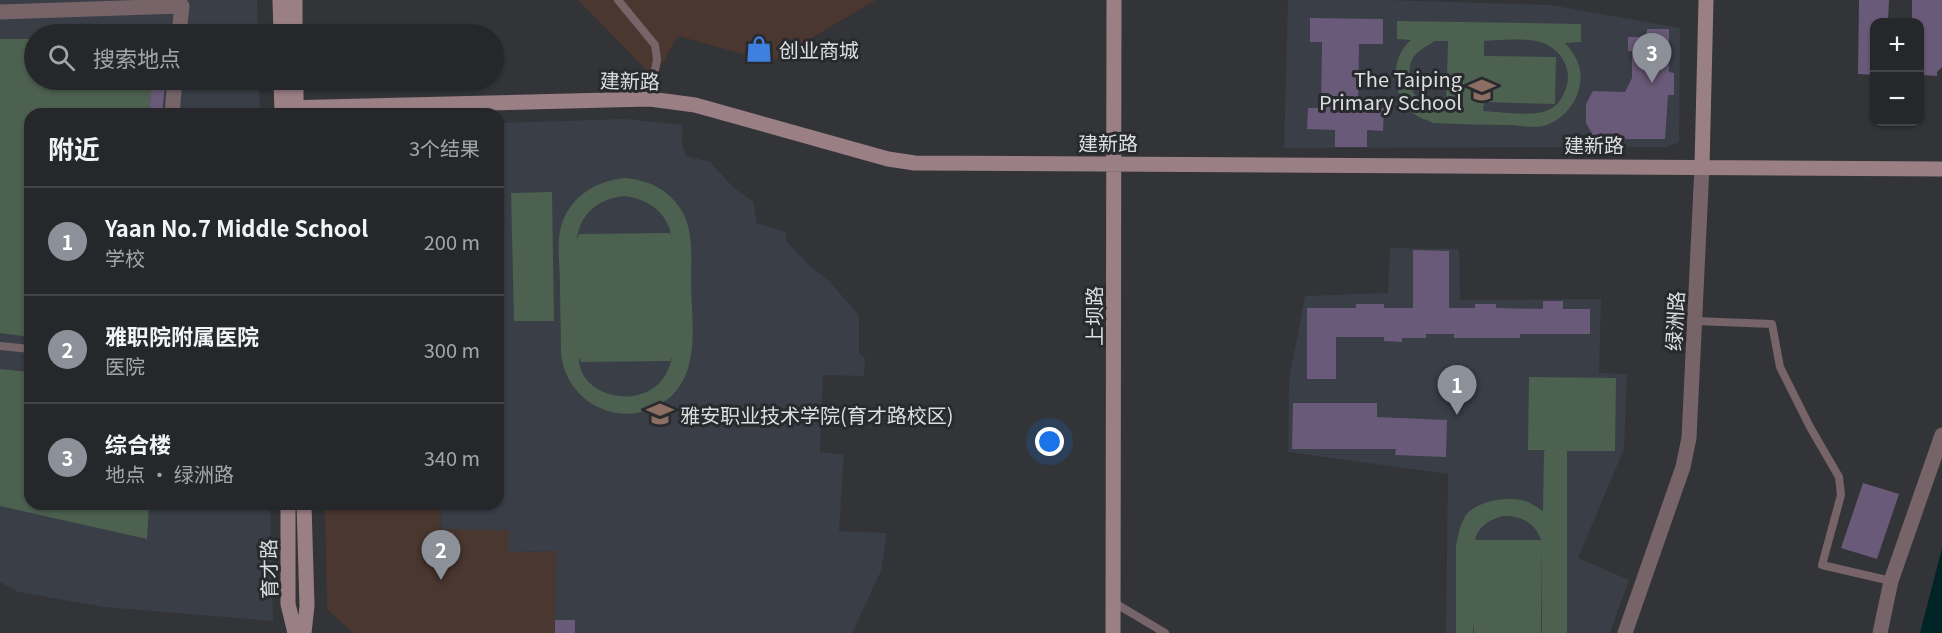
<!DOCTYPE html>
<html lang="zh">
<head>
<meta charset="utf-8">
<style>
	body { margin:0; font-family:Georgia,"Noto Sans SC",serif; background:#2e2f32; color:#f1f3f6 }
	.controls { position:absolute; right:18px; top:18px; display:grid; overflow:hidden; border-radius:12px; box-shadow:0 2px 4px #0004 }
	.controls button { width:54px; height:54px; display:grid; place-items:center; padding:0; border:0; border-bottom:2px solid #424447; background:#26272a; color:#f1f3f6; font:30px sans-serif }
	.you { position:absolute; left:1050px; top:442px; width:21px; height:21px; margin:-15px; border:4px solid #fff; border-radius:50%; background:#1a73e8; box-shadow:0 0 0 9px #1a73e833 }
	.badge { display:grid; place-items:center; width:39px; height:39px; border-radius:50%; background:#8c9099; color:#fff; font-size:20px; font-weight:700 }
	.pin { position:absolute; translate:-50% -50px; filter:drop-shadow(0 2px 3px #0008) }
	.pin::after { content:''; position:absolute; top:32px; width:21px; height:18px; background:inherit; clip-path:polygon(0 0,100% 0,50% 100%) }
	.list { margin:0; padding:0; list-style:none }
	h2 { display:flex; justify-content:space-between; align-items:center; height:78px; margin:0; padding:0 24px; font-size:26px }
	h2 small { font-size:20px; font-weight:400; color:#a4a5a8 }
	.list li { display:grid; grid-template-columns:39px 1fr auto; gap:18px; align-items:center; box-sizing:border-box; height:108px; padding:0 24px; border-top:2px solid #424447 }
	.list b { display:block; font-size:22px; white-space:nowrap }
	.list p { margin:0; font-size:20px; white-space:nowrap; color:#a4a5a8 }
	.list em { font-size:20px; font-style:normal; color:#a4a5a8 }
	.icon { flex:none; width:33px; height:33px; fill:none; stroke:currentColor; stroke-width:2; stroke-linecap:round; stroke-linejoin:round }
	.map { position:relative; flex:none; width:1942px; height:633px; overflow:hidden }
	.search { position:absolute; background:#26272a; box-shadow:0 2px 4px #0004; left:24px; top:24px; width:480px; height:66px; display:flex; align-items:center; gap:15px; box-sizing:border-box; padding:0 21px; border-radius:33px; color:#a4a5a8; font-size:22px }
	.panel { position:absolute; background:#26272a; box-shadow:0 2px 4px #0004; left:24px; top:108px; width:480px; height:402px; border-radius:18px }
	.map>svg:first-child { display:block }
	.commercial { fill:#4a372f }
	.built { fill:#393e47 }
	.green { fill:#4d6150; fill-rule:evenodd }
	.water { fill:#002527 }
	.building { fill:#6a5a79 }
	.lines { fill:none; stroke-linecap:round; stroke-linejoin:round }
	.lane { stroke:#766469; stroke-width:8 }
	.street { stroke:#766469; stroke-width:15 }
	.secondary { stroke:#9a7f85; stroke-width:15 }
	.labels { text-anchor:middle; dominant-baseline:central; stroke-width:6; stroke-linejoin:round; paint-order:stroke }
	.poi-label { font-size:20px; fill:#dcdee0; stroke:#282a2e; text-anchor:start }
	.street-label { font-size:20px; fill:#dcdee0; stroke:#282a2e }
</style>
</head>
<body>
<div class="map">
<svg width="1942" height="633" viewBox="0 0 1942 633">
	<rect width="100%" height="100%" fill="#323438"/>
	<path class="commercial" d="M578,0H876L771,62L678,36L654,78Z
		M325,504H440L441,529L509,530V552L556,551L555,633H353L327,609Z"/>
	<path class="built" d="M0,0H257L258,34H34V80H259L260,114H30V504H270L273,621L104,607L18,592L0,582Z
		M1288,0H1387L1550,5L1680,28L1679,142L1667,147L1284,148Z
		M626,119L683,125L682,144L686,156L710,162L735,189L754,202L756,223L786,232V241L812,268L829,281L859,315V354L865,358L864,376L823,375L820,452L844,455L839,531L887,533L881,571L852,633H575L574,620H555L556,551L508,552L509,530L441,529L440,504H498V123Z
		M1390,248L1459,249L1460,300L1601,299L1599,373L1627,374L1624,449L1578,558L1629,580L1610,633H1446L1448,474L1288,452L1289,380L1305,296L1388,293Z"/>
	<path class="green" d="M1397,21L1581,24V42L1565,43C1577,56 1584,70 1579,88C1575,106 1561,121 1543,126C1533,128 1521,126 1511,125C1485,125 1459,124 1433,123C1424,119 1415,116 1408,109C1391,89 1391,57 1411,40L1397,39ZM1435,41H1448L1446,110C1427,108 1413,101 1410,81C1409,74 1409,64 1413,58C1418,50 1427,46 1435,41ZM1484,41C1499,40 1526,38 1540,42C1558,47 1572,66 1567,85C1564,95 1559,106 1548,110C1534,117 1500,112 1483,111L1484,102L1555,104L1556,57L1484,56Z
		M0,39H34V80H170V86L152,85L149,114H30V337L0,333Z
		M627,178C651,181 671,191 683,213C694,234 691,261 691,284C692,331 703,387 651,409C634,416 614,415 598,407C577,397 563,376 561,353C561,329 560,306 560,283C560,266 557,248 560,231C567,198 595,180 627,178ZM625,196C647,199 666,211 671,234L669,233L579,234L577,240C579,214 599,198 625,196ZM579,357L581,362L670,361L672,357C661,417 577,402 579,357Z
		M552,192L554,321H514L511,193Z
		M0,369L30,372V504H149L147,539L0,506Z
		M1529,377L1616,378L1615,451H1567V633H1542V541L1541,633H1474V622L1473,633H1456V546C1458,536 1460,524 1466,515C1478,500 1510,495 1528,502C1533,504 1539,509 1543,511L1544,451L1546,450H1528ZM1503,516C1520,515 1536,523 1541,540H1475C1479,525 1490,520 1503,516Z"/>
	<path class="water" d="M1942,548V633H1920Z"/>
	<path class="building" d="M1859,0H1889L1888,22H1875V75L1858,74Z
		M1912,0H1942V67L1937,72V76L1920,75V22H1912Z
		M1310,18L1383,19V44H1359L1358,108H1384L1383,131L1367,130V147H1335V130L1307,129L1308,108H1321L1322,42H1310Z
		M1647,29H1669V72L1674,73V95H1668L1665,139H1606V135H1593L1586,123V104L1593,91L1625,92L1632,78V51H1628V37H1646Z
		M152,84L165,85L162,114H149Z
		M1413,250L1449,251V308H1475V304H1496V308L1543,309V301H1563V309H1590V334H1520V338H1454V334H1426V338H1402V342L1384,341V337H1336V379H1307V308H1356V304H1384V308H1413Z
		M1293,403H1377V417L1447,420L1446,457L1395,455L1396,449H1292Z
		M1863,483L1899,494L1877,559L1841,548Z
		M555,620H575V633H555Z"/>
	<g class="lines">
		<path class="lane" d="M618,0L655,45L657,59L650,99
			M1695,321L1772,324L1780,367L1810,427L1839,477L1841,495L1822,565L1891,581
			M0,346L30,349
			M1113,602L1165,633"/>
		<path class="street" d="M0,12L182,6L179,34
			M172,114L175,80
			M1625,633L1683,467L1689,438L1702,166
			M1880,633L1891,581L1942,435"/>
		<path class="secondary" d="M280,0L281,34
			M295,0V34
			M281,80L282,114
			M296,80V114
			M282,108L650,99L695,105L888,159L915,163L1942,169
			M1702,166L1706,0
			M288,504V604L295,633
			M304,633L307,606L304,504
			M1113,633L1114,0"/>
	</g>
	<defs>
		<symbol id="shop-bare" viewBox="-9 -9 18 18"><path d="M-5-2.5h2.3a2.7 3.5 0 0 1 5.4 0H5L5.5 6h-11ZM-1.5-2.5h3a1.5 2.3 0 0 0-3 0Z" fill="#3f7fe0" stroke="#282a2e" stroke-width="2.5" paint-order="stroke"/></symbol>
		<symbol id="school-bare" viewBox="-9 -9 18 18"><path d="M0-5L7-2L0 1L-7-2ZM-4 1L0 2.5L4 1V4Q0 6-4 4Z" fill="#8d6e63" stroke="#282a2e" stroke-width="2.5" paint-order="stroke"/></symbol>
		<symbol id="university-bare" viewBox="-9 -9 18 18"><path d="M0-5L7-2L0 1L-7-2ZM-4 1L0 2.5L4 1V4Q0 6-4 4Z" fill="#8d6e63" stroke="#282a2e" stroke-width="2.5" paint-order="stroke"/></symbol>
	</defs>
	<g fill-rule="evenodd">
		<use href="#shop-bare" x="740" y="30" width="38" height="38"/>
		<use href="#school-bare" x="1463" y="71" width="38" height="38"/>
		<use href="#university-bare" x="641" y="395" width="38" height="38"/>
	</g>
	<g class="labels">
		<g class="poi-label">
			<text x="779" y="49">创业商城</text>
			<text x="1462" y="78" text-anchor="end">The Taiping<tspan x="1462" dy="23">Primary School</tspan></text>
			<text x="680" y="414">雅安职业技术学院(育才路校区)</text>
		</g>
		<g class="street-label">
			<text transform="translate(630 80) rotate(1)">建新路</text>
			<text x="1108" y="142">建新路</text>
			<text x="1594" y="144">建新路</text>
			<text transform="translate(1093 316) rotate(-90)">上坝路</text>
			<text transform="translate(1674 321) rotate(-87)">绿洲路</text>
			<text transform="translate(268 569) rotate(-91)">育才路</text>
		</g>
	</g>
</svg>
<div class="controls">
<button>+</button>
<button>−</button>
</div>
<div class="you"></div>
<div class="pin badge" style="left:1457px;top:415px">1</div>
<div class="pin badge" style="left:441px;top:580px">2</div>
<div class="pin badge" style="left:1652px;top:83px">3</div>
<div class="search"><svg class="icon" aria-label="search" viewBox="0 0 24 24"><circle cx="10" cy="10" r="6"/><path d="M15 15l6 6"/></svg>搜索地点</div>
<section class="panel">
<h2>附近<small>3个结果</small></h2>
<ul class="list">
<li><span class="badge">1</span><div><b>Yaan No.7 Middle School</b><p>学校</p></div><em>200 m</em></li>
<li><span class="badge">2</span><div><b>雅职院附属医院</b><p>医院</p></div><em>300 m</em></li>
<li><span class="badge">3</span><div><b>综合楼</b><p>地点 · 绿洲路</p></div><em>340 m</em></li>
</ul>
</section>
</div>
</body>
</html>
